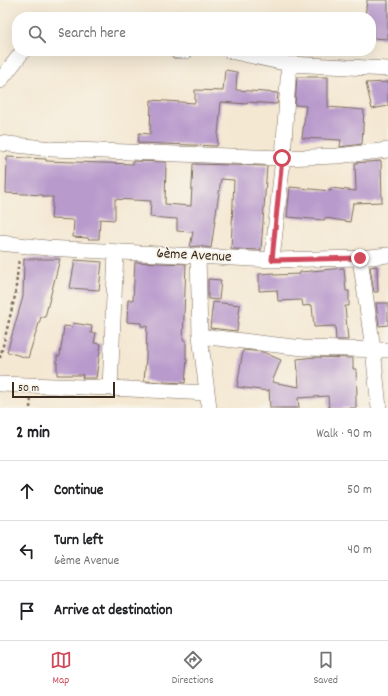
<!DOCTYPE html>
<html lang="en">
<head>
<meta charset="utf-8">
<style>
	body { margin:0; font-family:Dekko,sans-serif; background:#f6f6f6; color:#202124 }
	.scale { position:absolute; left:12px; bottom:10px; width:103px; box-sizing:border-box; padding-left:4px; border:2px solid #3b2a1e; border-top:0; font-size:11px; line-height:14px; white-space:nowrap; color:#3b2a1e; -webkit-text-stroke:3px #f7f3e8; paint-order:stroke }
	.stop { position:absolute; width:12px; height:12px; margin:-9px; border:3px solid #d1495b; border-radius:50%; background:#fff }
	.stop.end { background:#d1495b; border-color:#fff; box-shadow:0 1px 4px #0008 }
	.list { margin:0; padding:0; list-style:none }
	h2 { display:flex; justify-content:space-between; align-items:center; height:52px; margin:0; padding:0 16px; font-size:17px }
	h2 small { font-size:13px; font-weight:400; color:#757577 }
	.list li { display:grid; grid-template-columns:26px 1fr auto; gap:12px; align-items:center; box-sizing:border-box; height:60px; padding:0 16px; border-top:1px solid #e0e0e0 }
	.list b { display:block; font-size:15px; white-space:nowrap }
	.list p { margin:0; font-size:13px; white-space:nowrap; color:#757577 }
	.list em { font-size:13px; font-style:normal; color:#757577 }
	.icon { flex:none; width:22px; height:22px; fill:none; stroke:currentColor; stroke-width:2; stroke-linecap:round; stroke-linejoin:round }
	.map { position:relative; flex:none; width:388px; height:408px; overflow:hidden }
	.search { position:absolute; background:#fff; box-shadow:0 4px 16px #0002; left:12px; right:12px; top:12px; height:44px; display:flex; align-items:center; gap:10px; box-sizing:border-box; padding:0 14px; border-radius:16px; color:#757577; font-size:15px }
	.sheet { height:232px; background:#fff }
	nav { display:flex; justify-content:space-around; align-items:center; box-sizing:border-box; height:56px; border-top:1px solid #e0e0e0; background:#fff; font-size:11px; color:#757577 }
	nav a { display:grid; justify-items:center; gap:2px }
	nav .on { color:#d1495b }
	.map>svg:first-child { display:block }
	.building { fill:#b89acc }
	.lines { fill:none; stroke-linecap:round; stroke-linejoin:round }
	.street-casing { stroke:#7c6c5d; stroke-width:16 }
	.path { stroke:#7c6c5d; stroke-width:2.5; stroke-dasharray:3 3; stroke-linecap:butt }
	.street { stroke:#fff; stroke-width:15 }
	.route { stroke:#d1495b; stroke-width:5 }
	.labels { text-anchor:middle; dominant-baseline:central; stroke-width:3.5; stroke-linejoin:round; paint-order:stroke }
	.street-label { font-size:15px; fill:#3b2a1e; stroke:#f7f3e8 }
</style>
</head>
<body>
<div class="map">
<svg width="388" height="408" viewBox="0 0 388 408">
	<rect width="100%" height="100%" fill="#f7f3e8"/>
	<filter id="ink" filterUnits="userSpaceOnUse"><feTurbulence type="fractalNoise" baseFrequency=".025" numOctaves="2"/><feDisplacementMap in="SourceGraphic" scale="8" xChannelSelector="R" yChannelSelector="G"/><feConvolveMatrix kernelMatrix="1 2 1 2 8 2 1 2 1" color-interpolation-filters="sRGB"/></filter>
	<filter id="wash" filterUnits="userSpaceOnUse"><feTurbulence type="fractalNoise" baseFrequency=".012" numOctaves="4" result="noise"/><feDisplacementMap in="SourceGraphic" scale="16" xChannelSelector="R" yChannelSelector="G"/><feGaussianBlur stdDeviation="0.9" result="paint"/><feColorMatrix in="noise" values="0 0 0 0 0 0 0 0 0 0 0 0 0 0 0 0 0 1.4 0 .05"/><feComposite in="paint" operator="in"/></filter>
	<g filter="url(#wash)">
		<rect width="100%" height="100%" fill="#f4e8d3"/>
		<g id="blocks">
			<path class="building" d="M367,0H388V39L371,38V17H365Z
				M225,70L237,72L236,90L278,93L277,104L247,102V104L221,102L217,146L138,143L139,133L150,134L151,100L195,103V90L223,91Z
				M297,77H328V107L364,110L362,144L340,147L341,140L302,138L306,106L295,105Z
				M388,82V106L372,109L366,83Z
				M7,157L46,159V161L103,163L133,164V161L166,162L165,204L191,206L193,164L267,166L261,250L231,249L234,180L221,179L211,248L198,246L190,247L193,232L177,231V219L150,217L151,201L115,199V220L100,219L99,239H88V238L73,237L74,220L51,219L53,197H43V195L6,193Z
				M381,161L382,202L353,203L350,222L325,218L324,220L287,217L290,187L331,191V188L356,191L355,163Z
				M24,259H60L45,317H41L28,358L7,352L23,297Z
				M75,260L102,262L99,290L70,288Z
				M135,262L186,264L183,340H186V360H187L185,383L144,381L146,357L147,326H141V323L127,322L128,300H133Z
				M377,266L378,292H374L370,267Z
				M344,268L346,291H349V306H345L348,340H336L335,326L314,327L312,305L303,306L302,300L278,301L277,290L259,291V274L274,273V275L300,274V272Z
				M208,279L221,280L219,300L208,299Z
				M213,302L240,305L237,331L210,328Z
				M376,303H388V325L379,326Z
				M73,323L92,326L91,333H96L94,343L101,344L96,378H82L83,375H57V356H60L64,326L72,327Z
				M243,350L263,352L281,360L272,382L299,387L297,359L315,357L353,358V369H356L357,395H356V408H329L328,396L298,398L299,408H270L269,389L268,391L237,387Z"/>
		</g>
	</g>
	<g filter="url(#ink)">
		<use href="#blocks" fill-opacity="0" stroke="#7c6c5d" stroke-width="1"/>
		<g class="lines">
			<defs>
				<path id="street" d="M177,51H186
					M230,51L289,64L388,69
					M0,81L23,51
					M0,143L51,149L283,158L337,156L388,150
					M0,243L47,248L272,260L360,258L388,255
					M198,255L200,336L209,408
					M360,258L373,349L379,408
					M272,260L283,158L289,64
					M200,336L303,348L388,350
					M0,384L110,388L207,393
					M110,388L116,252"/>
			</defs>
			<use href="#street" class="street-casing"/>
			<path class="path" d="M0,358L15,296L19,258
				M30,408L31,398"/>
			<use href="#street" class="street"/>
		</g>
	</g>
	<g class="lines" filter="url(#ink)">
		<path class="route" d="M282,158L272,260L360,258"/>
	</g>
	<g class="labels">
		<g class="street-label">
			<text transform="translate(194 256) rotate(3)">6ème Avenue</text>
		</g>
	</g>
</svg>
<div class="scale">50 m</div>
<div class="stop" style="left:282px;top:158px"></div>
<div class="stop end" style="left:360px;top:258px"></div>
<div class="search"><svg class="icon" aria-label="search" viewBox="0 0 24 24"><circle cx="10" cy="10" r="6"/><path d="M15 15l6 6"/></svg>Search here</div>
</div>
<section class="sheet">
<h2>2 min<small>Walk · 90 m</small></h2>
<ul class="list">
<li><svg class="icon" aria-label="ahead" viewBox="0 0 24 24"><path d="M12 20V5M6 11l6-6 6 6"/></svg><div><b>Continue</b></div><em>50 m</em></li>
<li><svg class="icon" aria-label="left" viewBox="0 0 24 24"><path d="M17 20v-9H6M10 6l-5 5 5 5"/></svg><div><b>Turn left</b><p>6ème Avenue</p></div><em>40 m</em></li>
<li><svg class="icon" aria-label="arrive" viewBox="0 0 24 24"><path d="M6 21V4h12l-3 4 3 4H6"/></svg><div><b>Arrive at destination</b></div></li>
</ul>
</section>
<nav>
<a class="on"><svg class="icon" aria-label="map" viewBox="0 0 24 24"><path d="M3 6l6-2 6 2 6-2v14l-6 2-6-2-6 2zM9 4v14M15 6v14"/></svg>Map</a>
<a><svg class="icon" aria-label="directions" viewBox="0 0 24 24"><path d="M12 3l9 9-9 9-9-9zM9 14v-3h6M13 9l2 2-2 2"/></svg>Directions</a>
<a><svg class="icon" aria-label="saved" viewBox="0 0 24 24"><path d="M7 4h10v16l-5-4-5 4z"/></svg>Saved</a>
</nav>
</body>
</html>
